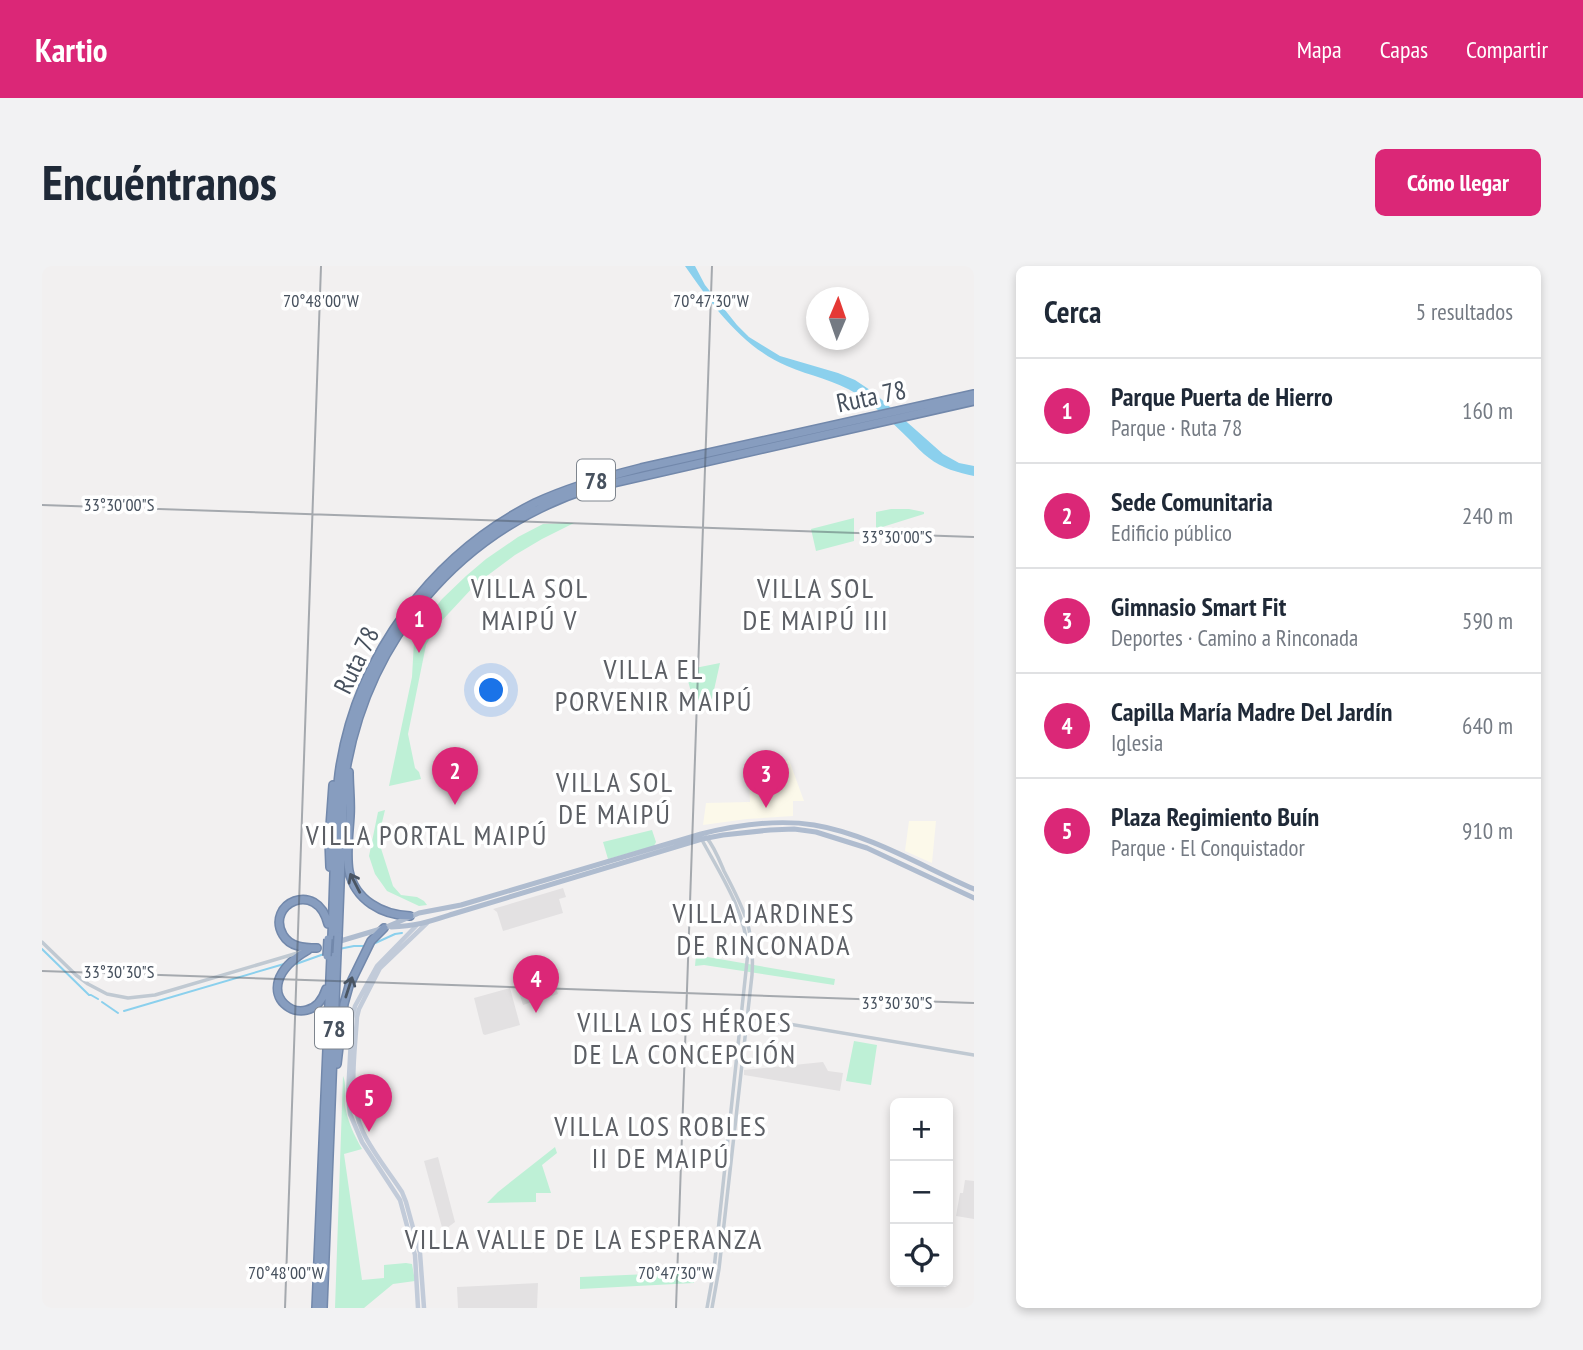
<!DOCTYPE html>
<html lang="es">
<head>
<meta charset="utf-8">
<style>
	body { margin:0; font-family:"PT Sans Narrow",sans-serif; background:#f2f2f3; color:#1f2937 }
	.controls { position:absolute; right:21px; bottom:21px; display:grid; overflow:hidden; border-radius:10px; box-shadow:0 4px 10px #0003 }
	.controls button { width:63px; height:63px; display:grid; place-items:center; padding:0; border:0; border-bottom:2px solid #e0e1e3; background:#fff; color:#1f2937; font:35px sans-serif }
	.compass { position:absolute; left:764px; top:21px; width:63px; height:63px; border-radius:50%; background:#fff; box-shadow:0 4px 10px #0003; rotate:2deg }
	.you { position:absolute; left:450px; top:425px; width:24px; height:24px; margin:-18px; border:5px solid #fff; border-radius:50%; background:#1a73e8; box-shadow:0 0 0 10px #1a73e833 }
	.badge { display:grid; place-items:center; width:46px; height:46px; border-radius:50%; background:#db2777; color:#fff; font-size:23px; font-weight:700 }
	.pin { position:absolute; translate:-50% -58px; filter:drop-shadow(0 2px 4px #0008) }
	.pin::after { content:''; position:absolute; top:37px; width:24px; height:21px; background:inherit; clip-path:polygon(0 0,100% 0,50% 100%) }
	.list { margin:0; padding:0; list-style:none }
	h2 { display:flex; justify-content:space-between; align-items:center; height:91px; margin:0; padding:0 28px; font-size:30px }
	h2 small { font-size:23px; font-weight:400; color:#747a83 }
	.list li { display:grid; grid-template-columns:46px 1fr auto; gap:21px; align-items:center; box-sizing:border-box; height:105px; padding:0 28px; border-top:2px solid #e0e1e3 }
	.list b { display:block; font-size:26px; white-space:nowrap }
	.list p { margin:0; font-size:23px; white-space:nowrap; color:#747a83 }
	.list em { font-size:23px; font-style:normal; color:#747a83 }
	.icon { flex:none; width:38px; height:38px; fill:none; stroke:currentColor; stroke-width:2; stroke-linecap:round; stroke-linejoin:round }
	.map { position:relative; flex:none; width:932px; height:1042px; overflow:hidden; border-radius:10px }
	header { display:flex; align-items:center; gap:42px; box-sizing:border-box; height:98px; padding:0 35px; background:#db2777; color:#fff }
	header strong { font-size:33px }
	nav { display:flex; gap:38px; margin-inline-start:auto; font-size:24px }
	.intro { display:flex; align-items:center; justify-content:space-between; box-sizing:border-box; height:168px; padding:0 42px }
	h1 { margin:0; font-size:49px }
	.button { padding:18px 32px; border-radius:10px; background:#db2777; color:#fff; font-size:24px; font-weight:700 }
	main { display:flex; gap:42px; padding:0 42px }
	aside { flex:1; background:#fff; border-radius:10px; box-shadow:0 4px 10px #0003 }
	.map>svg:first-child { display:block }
	.commercial { fill:#fcf9ea }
	.education { fill:#e3e1e2 }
	.green { fill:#bef0d6 }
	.water { fill:#8bd0ed }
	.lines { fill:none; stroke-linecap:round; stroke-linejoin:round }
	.stream { stroke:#8bd0ed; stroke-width:2 }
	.motorway-casing { stroke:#7288ab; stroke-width:10 }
	.tertiary { stroke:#c0c9d2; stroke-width:3.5 }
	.secondary { stroke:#c2cbd9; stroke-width:4.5 }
	.primary { stroke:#afbccf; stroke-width:5 }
	.motorway { stroke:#879dbf; stroke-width:7 }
	.motorway-bridge-casing { stroke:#7288ab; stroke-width:10; stroke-linecap:butt }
	.motorway-bridge { stroke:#879dbf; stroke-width:7 }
	.oneway { stroke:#4a5563 }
	.ticks { fill:none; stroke:#47515e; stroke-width:2; stroke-opacity:0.45 }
	.labels { text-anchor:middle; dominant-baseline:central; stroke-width:7; stroke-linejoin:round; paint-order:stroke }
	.shield { fill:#fff; stroke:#7e858e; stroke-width:2 }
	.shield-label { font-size:24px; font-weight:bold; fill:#47515e }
	.street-label { font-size:26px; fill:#47515e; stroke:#fff }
	.neighbourhood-label { font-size:28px; letter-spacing:2px; fill:#5c5f65; stroke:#fff }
	.ticks-label { font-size:18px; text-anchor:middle; fill:#47515e; stroke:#fff; stroke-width:7; stroke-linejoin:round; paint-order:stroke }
</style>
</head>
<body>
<header>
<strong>Kartio</strong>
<nav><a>Mapa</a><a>Capas</a><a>Compartir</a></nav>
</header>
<div class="intro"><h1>Encuéntranos</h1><a class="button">Cómo llegar</a></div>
<main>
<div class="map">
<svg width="932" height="1042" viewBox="0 0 932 1042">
	<rect width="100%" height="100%" fill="#f2f0f0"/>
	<path class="commercial" d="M747,494L762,535H751V550L705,553L661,559L664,537L708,536L707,508Z
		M867,555H894L890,597L863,585Z"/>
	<path class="education" d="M521,622L524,631L517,633L521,647L461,665L455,646L451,643Z
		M511,713L516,728L481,739L476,723Z
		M468,722L478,759L443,769L441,768L432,732Z
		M781,796L786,805L801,807L798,825L702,809V804Z
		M396,891L413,956L401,965L382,895Z
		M923,914L932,915V953L914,950L918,927H921Z
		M496,1017L495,1042H416L415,1021Z"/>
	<path class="green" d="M849,243H867L882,246V248L834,263V246Z
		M812,252V275L774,285L769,263Z
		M532,257L500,273L473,289L434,318L394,361L384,379L366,468L373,502L377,506L379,513L347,520L370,411L372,375L386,351L400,333L424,310L444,293L476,271L501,258Z
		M678,397L670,433L652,437L643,404Z
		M343,544L336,573L351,620L359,629L375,631L382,635L385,639L377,640L345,625L333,608L327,590L336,546Z
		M610,564L614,576L612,580L566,593L561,576Z
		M654,689L793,713L792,719L662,699L653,700Z
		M812,775L835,779L829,819L804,815Z
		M301,810C305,819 302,829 303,839C305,854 312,869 320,883L302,888L320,1014L342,1012V999L364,997L370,998L373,1015L351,1018L322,1042H293Z
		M513,881L515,887L500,899L509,927H494V936L445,937L456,926Z
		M652,1006V1017L538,1023V1011Z"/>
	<path class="water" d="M643,0H653L663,19L695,59L707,71L738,90L796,107L813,114L831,126L901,188L917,197L932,200V210C917,207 899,202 887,192C880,187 874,180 868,174C852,158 834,141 815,128C793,114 768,110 745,100C700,81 670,39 643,0Z"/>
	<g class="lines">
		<path class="stream" d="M329,679L353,668L360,667
			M0,683L47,729H49L56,733
			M297,683L312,680H322
			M254,698L282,688
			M60,736L76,747
			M82,745L242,698"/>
		<defs>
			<path id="motorway" d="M307,506C307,521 309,535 308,550C307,568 304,587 307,605C313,634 340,649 368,650
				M288,601L287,574L291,519
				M296,670L302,516C322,376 415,265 549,222L932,135
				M290,671C291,639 292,608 293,576C294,551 294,526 298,501C316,388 391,288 493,237C527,221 563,211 599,202L932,128
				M275,682C262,682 248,681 241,669C223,638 275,613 286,658
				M266,684C195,725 268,774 284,723
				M295,798L302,738L307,720L329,675L342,662
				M274,1042L289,689
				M281,1042L295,687"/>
		</defs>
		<use href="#motorway" class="motorway-casing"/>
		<path class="tertiary" d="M664,571C672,580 677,593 682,605C702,643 713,664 710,709L677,1003L670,1042
			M660,574C679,609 703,645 706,686L672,1003L665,1042
			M0,676L34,709L46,718L65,728L86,732L113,729L259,686
			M705,751L932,789"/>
		<path class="secondary" d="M374,660L335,700L313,740L310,752L306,830L308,848L320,876L358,934L373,989L376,1042
			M382,1042L378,987L364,936L360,926C347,906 331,887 321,866C305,833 313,787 315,751L317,743L338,702L385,657"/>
		<path class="primary" d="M349,661C375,660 386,656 411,648L660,573L681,569L728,564L752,563L774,566L825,582L932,632
			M295,676L342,662L377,647L419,639L659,568C695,559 735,553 772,559C827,568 881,601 932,623"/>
		<use href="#motorway" class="motorway"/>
		<defs>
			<path id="motorway-bridge" d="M295,687L296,670
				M285,690L286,673"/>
		</defs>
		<use href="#motorway-bridge" class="motorway-bridge-casing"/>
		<use href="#motorway-bridge" class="motorway-bridge"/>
	</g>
	<defs><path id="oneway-shaft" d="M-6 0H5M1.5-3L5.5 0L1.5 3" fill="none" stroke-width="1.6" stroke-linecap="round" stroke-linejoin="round" transform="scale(1.75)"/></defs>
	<g class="oneway">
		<use href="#oneway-shaft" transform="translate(313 617) rotate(-117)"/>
		<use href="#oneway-shaft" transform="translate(307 721) rotate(-72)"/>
	</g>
	<path class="ticks" d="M0,239L932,271M0,705L932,737M243,1042L279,0M634,1042L670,0"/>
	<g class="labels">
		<g class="shield">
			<rect x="535" y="193.5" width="38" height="41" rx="5"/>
			<rect x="273" y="741.5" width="38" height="41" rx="5"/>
		</g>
		<g class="shield-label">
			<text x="554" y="214">78</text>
			<text x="292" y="762">78</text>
		</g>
		<g class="street-label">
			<text transform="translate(829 130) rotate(-12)">Ruta 78</text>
			<text transform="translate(314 394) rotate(-64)">Ruta 78</text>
		</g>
		<g class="neighbourhood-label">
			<text x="488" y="321">VILLA SOL<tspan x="488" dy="32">MAIPÚ V</tspan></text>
			<text x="774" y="321">VILLA SOL<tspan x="774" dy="32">DE MAIPÚ III</tspan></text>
			<text x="612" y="402">VILLA EL<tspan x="612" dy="32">PORVENIR MAIPÚ</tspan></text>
			<text x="573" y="515">VILLA SOL<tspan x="573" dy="32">DE MAIPÚ</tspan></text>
			<text x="385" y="568">VILLA PORTAL MAIPÚ</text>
			<text x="722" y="646">VILLA JARDINES<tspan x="722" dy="32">DE RINCONADA</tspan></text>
			<text x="643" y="755">VILLA LOS HÉROES<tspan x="643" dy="32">DE LA CONCEPCIÓN</tspan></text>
			<text x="619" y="859">VILLA LOS ROBLES<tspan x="619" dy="32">II DE MAIPÚ</tspan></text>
			<text x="542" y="972">VILLA VALLE DE LA ESPERANZA</text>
		</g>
	</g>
	<g class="ticks-label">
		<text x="279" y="41">70°48'00"W</text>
		<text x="669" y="41">70°47'30"W</text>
		<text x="77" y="245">33°30'00"S</text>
		<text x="855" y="277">33°30'00"S</text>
		<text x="77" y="712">33°30'30"S</text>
		<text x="855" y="743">33°30'30"S</text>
		<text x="244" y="1013">70°48'00"W</text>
		<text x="634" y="1013">70°47'30"W</text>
	</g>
</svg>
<div class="controls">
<button>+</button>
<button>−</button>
<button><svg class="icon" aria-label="locate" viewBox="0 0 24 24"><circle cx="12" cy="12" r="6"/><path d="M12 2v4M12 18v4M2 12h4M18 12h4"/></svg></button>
</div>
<svg class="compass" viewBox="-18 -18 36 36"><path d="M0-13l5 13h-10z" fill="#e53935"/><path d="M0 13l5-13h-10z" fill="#747a83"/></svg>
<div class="you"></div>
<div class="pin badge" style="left:377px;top:387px">1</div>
<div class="pin badge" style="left:413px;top:539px">2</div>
<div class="pin badge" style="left:724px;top:542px">3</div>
<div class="pin badge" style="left:494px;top:747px">4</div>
<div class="pin badge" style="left:327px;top:866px">5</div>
</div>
<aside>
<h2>Cerca<small>5 resultados</small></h2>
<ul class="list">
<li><span class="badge">1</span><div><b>Parque Puerta de Hierro</b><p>Parque · Ruta 78</p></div><em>160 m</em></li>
<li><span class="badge">2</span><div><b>Sede Comunitaria</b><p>Edificio público</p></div><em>240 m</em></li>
<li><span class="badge">3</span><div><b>Gimnasio Smart Fit</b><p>Deportes · Camino a Rinconada</p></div><em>590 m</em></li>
<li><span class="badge">4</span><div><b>Capilla María Madre Del Jardín</b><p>Iglesia</p></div><em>640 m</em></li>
<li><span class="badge">5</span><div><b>Plaza Regimiento Buín</b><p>Parque · El Conquistador</p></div><em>910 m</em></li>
</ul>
</aside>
</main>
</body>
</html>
